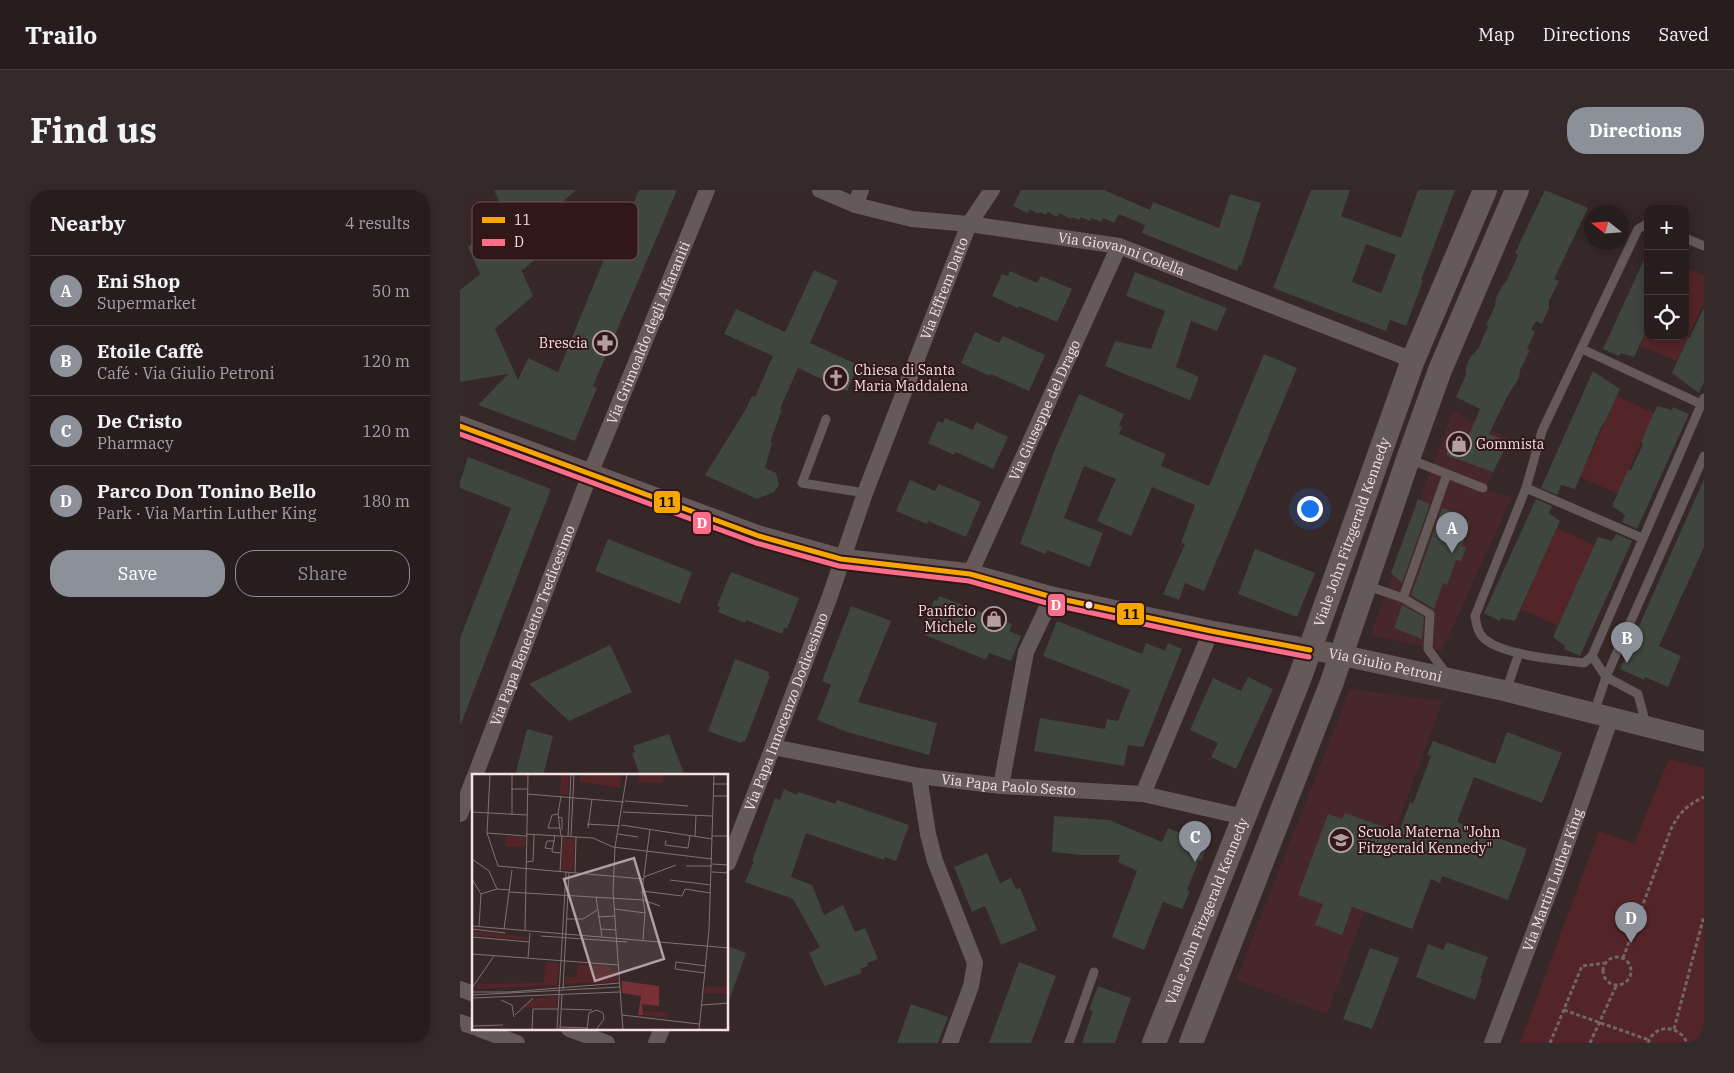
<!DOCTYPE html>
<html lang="en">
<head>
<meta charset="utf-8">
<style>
	body { margin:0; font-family:"IBM Plex Serif",serif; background:#342a2b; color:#f1f3f6 }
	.controls { position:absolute; right:15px; top:15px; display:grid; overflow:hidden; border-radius:10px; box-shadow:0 2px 12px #0003 }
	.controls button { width:45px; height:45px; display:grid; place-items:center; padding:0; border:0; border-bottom:1px solid #443b3c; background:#281d1e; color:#f1f3f6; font:25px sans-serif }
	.compass { position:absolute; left:1124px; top:15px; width:45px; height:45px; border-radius:50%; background:#281d1e; box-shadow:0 2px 12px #0003; rotate:287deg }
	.you { position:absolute; left:849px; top:318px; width:18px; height:18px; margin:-12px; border:4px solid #fff; border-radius:50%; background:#1a73e8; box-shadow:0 0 0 8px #1a73e833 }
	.badge { display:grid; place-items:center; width:32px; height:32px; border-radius:50%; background:#8c9099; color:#fff; font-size:16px; font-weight:700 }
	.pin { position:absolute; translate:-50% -41px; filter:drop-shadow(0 1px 2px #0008) }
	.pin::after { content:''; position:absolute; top:26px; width:18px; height:15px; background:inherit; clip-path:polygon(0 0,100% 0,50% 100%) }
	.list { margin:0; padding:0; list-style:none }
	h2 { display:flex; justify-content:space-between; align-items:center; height:65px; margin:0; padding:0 20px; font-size:21px }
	h2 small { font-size:16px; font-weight:400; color:#a5a2a4 }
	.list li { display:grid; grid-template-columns:32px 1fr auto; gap:15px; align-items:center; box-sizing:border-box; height:70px; padding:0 20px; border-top:1px solid #443b3c }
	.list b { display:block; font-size:19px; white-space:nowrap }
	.list p { margin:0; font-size:16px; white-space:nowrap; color:#a5a2a4 }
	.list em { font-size:16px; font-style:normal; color:#a5a2a4 }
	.actions { display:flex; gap:10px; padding:15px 20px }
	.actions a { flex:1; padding:11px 0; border:1px solid #8c9099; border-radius:20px; text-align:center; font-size:18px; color:#8c9099 }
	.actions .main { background:#8c9099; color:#fff }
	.icon { flex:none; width:28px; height:28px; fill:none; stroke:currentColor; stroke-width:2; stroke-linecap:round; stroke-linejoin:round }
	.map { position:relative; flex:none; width:1244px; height:853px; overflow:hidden; border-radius:20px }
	header { display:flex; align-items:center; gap:30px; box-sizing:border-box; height:70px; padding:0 25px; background:#281d1e; border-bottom:1px solid #443b3c }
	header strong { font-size:24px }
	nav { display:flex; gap:28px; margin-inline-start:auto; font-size:18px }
	.intro { display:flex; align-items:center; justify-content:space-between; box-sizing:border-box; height:120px; padding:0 30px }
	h1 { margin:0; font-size:35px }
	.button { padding:12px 22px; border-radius:20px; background:#8c9099; color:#fff; font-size:18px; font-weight:700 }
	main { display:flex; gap:30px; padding:0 30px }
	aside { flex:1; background:#281d1e; border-radius:20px; box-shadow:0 2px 12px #0003 }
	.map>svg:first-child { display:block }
	.built { fill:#472729 }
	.green { fill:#532528 }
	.building { fill:#3f463e; fill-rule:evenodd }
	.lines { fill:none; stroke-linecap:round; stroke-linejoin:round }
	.path { stroke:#716566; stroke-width:3; stroke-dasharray:4 2.5; stroke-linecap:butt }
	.service { stroke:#655959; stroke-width:9 }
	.minor { stroke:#655959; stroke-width:16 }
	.tertiary { stroke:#655959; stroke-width:21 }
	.secondary { stroke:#655959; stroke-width:24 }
	.bus-1-casing { stroke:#321718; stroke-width:9 }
	.bus-2-casing { stroke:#321718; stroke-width:9 }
	.bus-1 { stroke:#f7a600; stroke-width:5 }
	.bus-2 { stroke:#fb6d88; stroke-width:5 }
	.bus-dot { fill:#f5e1e1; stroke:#321718; stroke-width:2 }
	.labels { text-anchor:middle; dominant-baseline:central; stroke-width:4; stroke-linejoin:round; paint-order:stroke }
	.street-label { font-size:14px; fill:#f5e1e1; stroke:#321718 }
	.poi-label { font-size:14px; fill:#f5e1e1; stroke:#321718; text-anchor:start }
	.inset-road { fill:none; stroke:#827172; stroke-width:1 }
	.view { fill:#b2a0a0; fill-opacity:0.15; stroke:#b2a0a0; stroke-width:2.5 }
	.inset-edge { fill:none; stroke:#f5e1e1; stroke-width:2.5 }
	.key { fill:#321718; stroke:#6c5454; stroke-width:1 }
	.key-label { font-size:14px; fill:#f5e1e1 }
	.line-badge { stroke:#321718; stroke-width:2 }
	.badge-label { font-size:14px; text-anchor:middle; font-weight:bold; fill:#fff }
	.pale-badge-label { font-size:14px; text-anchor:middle; font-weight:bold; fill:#111 }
</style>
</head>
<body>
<header>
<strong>Trailo</strong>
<nav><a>Map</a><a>Directions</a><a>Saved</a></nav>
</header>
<div class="intro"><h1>Find us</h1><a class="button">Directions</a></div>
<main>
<aside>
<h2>Nearby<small>4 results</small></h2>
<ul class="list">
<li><span class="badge">A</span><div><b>Eni Shop</b><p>Supermarket</p></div><em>50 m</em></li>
<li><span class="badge">B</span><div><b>Etoile Caffè</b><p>Café · Via Giulio Petroni</p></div><em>120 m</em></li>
<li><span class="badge">C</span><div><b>De Cristo</b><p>Pharmacy</p></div><em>120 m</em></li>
<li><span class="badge">D</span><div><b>Parco Don Tonino Bello</b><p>Park · Via Martin Luther King</p></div><em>180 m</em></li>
</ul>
<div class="actions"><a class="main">Save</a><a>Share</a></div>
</aside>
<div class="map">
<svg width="1244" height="853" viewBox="0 0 1244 853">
	<rect width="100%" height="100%" fill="#362728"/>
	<path class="built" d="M993,221L1050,249L1025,299L1052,307L982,461L910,445Z
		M890,499L983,511L867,824L776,790Z"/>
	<path class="green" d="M1225,78L1244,86V112L1217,171L1180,156L1188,137V146H1225Z
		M1157,206L1194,223L1158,304L1120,287Z
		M1097,338L1134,355L1098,436L1061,419Z
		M1209,569L1244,578V853H1060L1139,641L1174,653Z"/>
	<path class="building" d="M34,0H116L88,25L97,45V50L63,80L61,79L73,106L35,139L58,190L68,168L98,182L147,62L121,54L130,34L159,43L162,34L164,35L179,0H217L133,196L137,198L115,251L18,215L48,184L0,192V100L20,84L8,57L46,26Z
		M561,0H644L690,20L693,12L759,38L770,4L801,13L781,76L779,75L777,81L682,43L685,35L659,24L654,33L643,28L641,32L631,28L630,31L621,27L619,30L612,27L611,29L599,23L597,27L588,22L586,25L580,22L579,24L569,19L568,23L553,16Z
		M851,0H890L881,26L941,48L958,0H995L961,90L963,91L946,136L930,130L926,141L813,98ZM906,54L936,65L921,103L892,92Z
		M1085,0L1128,18L1094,89L1099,91L1089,111V118L1082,134L1076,131L1071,139L1075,142L1067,159L1070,160L1060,180L1059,188L1048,205L1029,244L1048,252L1033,282L986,265L992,249L1005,254L1020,219L996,207L1006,185V177L1011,166L1018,159L1028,136L1026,135L1035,116L1036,108L1041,98L1047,90L1058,65L1055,63Z
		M1188,61V137L1174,167L1161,163L1159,166L1143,159Z
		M354,80L378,91L350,153L398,175L387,201L338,178L320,219L322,220L310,252L312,253L305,278L316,283L319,295L314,302L297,309L245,285L286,219L292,206L295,207L313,166L264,144L276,119L325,142Z
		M550,81L577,93L581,86L612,99L597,132L559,116L558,118L532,106L542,84L548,86Z
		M675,82L767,118L757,141L731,131L716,177L739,187L730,210L645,176L655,151L691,159L705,121L666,106Z
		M1244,118V192L1239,203L1212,183L1228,148L1230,147Z
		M515,142L539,153L543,146L585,165L569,201L531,184L530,186L501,173Z
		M804,164L837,178L744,401L725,393L719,410L703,404L725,354L721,353L735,315L692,297L671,346L637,331L656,289L624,276L604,328L643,343L630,377L587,360L585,364L560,354L594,262L619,204L664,224L659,235L662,237L659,244L706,264L701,276L749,296Z
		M1133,181L1160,199L1144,234L1142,235L1115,299L1101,295L1097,305L1081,298Z
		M1197,216L1212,220L1213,217L1229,224L1177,339L1162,332L1165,325L1152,316L1168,280H1171L1183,254L1181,252Z
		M485,228L513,240L516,232L548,247L533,279L496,262L494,265L468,253L478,231L483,233Z
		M8,267L91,299L1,534H0V448L51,318L0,298V292Z
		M1244,289V357L1199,456L1221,466L1208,497L1185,487L1184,490L1160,479Z
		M450,290L475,301L479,294L521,312L506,347L468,331L467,334L436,321Z
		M958,309L970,314L942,393L931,383Z
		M1076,309L1092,316L1089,323L1100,331L1055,431L1041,428L1040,431L1024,423Z
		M982,318L998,323L1010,333L1002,356L1006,358L1001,371L996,370L987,395L983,393L974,419L951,405Z
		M1156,344L1172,351L1120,466L1104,459L1105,456L1093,447L1138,347L1152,351Z
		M148,349L232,382L220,414L135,381Z
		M795,359L855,383L837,427L778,404Z
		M271,382L339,408L327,439L324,438L322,444L286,430L285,433L258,422L260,417L257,416Z
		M479,406L552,434L549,441L561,446L551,471L529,463L527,468L524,469L465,445L467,439L463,438L474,410L477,411Z
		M942,415L964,427L962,449L934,438Z
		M391,416L431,431L398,512L477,533L469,565L387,542L357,530L371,495L362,491Z
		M597,431L682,464L686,453L705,461L708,453L722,459L683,557L668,555L664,576L574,561L580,528L645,539L647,529L658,531L670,500L583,466Z
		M150,455L172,502L109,531L69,494Z
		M275,469L309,482L308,485L310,486L285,552L283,551L281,553L248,541Z
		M788,487L813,499L776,579L751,567L758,553L730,540L753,488L781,501Z
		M67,539L93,546L83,586H55Z
		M1047,542L1102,563L1082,613L1014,587L997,632L1067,659L1048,710L982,686L980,693L971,689L952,739L892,717L882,745L855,735L863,714L838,705L868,624L882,629L885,623L939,642L950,612L953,614L971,566L967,565L973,551L1035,574Z
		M209,544L225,586H180L172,563L175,562L173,556Z
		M324,599L337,605L338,602L376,614L377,610L449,635L436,671L425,667L424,670L346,643L331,687L352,695L364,725L383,715L395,742L405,738L418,769L407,773L408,776L400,779L402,783L364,796L349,763L360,757L333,709L285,692L294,671H292L315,608L320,610Z
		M594,626L649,630L702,652L708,638L748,654L741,671L739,670L727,700L730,701L722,719L703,712L684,760L652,747L677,681L658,672L660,665H621L592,662Z
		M527,663L540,693L551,688L556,699L560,698L577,740L541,755L525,716L512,722L494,677Z
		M987,752L1028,767L1020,789H1022L1015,810L956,787L968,754L983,760Z
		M268,756L286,763L270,808L268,807Z
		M910,758L939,768L912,839L883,829Z
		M559,772L596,786L571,853H529Z
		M638,796L671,808L655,853H622L633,821L629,820Z
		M451,814L488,827L478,853H437Z"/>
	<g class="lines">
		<path class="path" d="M1143 781a14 14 0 1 1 28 0a14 14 0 1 1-28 0Z
			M1163,768L1211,639C1219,623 1228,614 1244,607
			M1104,820L1189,850
			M1214,839L1244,726
			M1090,853L1122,776L1146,773
			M1130,853L1157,794
			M1188,853C1195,833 1220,835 1227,853"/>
		<path class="service" d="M1188,33L1178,39L1082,241L1066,298L1015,426C1016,432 1017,440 1021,445C1035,465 1100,470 1124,473L1132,466L1244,208
			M1225,48L1244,56
			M1122,159L1241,214
			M366,229L342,293L405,303
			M949,269L1023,298
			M1066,298L1182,348
			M905,395L943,408L970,424L968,459L988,486
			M943,408L987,284
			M1132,466L1146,487L1178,504L1186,535
			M1046,501L1059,463
			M1134,523L1146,487L1244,266
			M609,853L634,782"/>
		<g class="minor">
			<path id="s1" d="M360,0L395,15L452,29L509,34L659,56L953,170"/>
			<path d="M395,15L401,0"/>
			<path id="s2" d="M510,384L659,56"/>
			<path id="s3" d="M313,557L459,586L508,592L541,596L683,604L784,627"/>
			<path id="s4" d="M15,586L130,284L247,0"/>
			<path d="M459,586L468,644L475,671L515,773L511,796L490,853"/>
			<path d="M541,596L566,462L592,407"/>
			<path d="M683,604L751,441"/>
			<path d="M0,624L14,588"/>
			<path id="s5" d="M268,673L313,557L370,406L405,303L509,34L532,0"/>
			<path d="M0,799L14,804"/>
			<path d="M0,832L14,837"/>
			<path d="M19,839L57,853"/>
			<path d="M109,839L147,853"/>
			<path d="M196,853L202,839"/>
			<path id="s6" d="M1032,853L1097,681L1151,527"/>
		</g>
		<path class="tertiary" id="s7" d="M0,236L299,346L381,369L510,384L592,407L751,441L881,465L1046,501L1244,551"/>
		<g class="secondary">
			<path id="s8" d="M694,853L840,487L953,170L1025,0"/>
			<path d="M731,853L872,492L948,269L980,180L1057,0"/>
		</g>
		<defs>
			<path id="bus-1" d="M0,236L299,346L381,369L510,384L592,407L751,441L850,460"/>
			<path id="bus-2" d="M0,244L296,353L379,376L509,391L590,414L749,448L849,467"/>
		</defs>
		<use href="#bus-1" class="bus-1-casing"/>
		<use href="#bus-2" class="bus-2-casing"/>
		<use href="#bus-1" class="bus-1"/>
		<use href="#bus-2" class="bus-2"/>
	</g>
	<defs>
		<symbol id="pharmacy-ring" viewBox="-11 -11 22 22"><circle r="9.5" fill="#321718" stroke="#b2a0a0" stroke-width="1.5"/><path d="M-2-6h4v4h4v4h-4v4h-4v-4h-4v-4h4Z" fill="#b2a0a0"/></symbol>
		<symbol id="church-ring" viewBox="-11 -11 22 22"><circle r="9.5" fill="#321718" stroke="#b2a0a0" stroke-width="1.5"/><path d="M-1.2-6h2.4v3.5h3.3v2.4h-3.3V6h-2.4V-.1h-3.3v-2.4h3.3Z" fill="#b2a0a0"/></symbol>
		<symbol id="shop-ring" viewBox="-11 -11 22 22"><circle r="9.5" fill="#321718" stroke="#b2a0a0" stroke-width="1.5"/><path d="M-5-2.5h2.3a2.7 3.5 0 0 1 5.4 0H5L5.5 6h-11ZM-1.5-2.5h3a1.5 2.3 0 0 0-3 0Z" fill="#b2a0a0"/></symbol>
		<symbol id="school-ring" viewBox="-11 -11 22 22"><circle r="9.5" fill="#321718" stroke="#b2a0a0" stroke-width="1.5"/><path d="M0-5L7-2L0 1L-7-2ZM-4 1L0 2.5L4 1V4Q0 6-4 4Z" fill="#b2a0a0"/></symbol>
	</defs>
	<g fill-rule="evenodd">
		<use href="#pharmacy-ring" x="131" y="139" width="28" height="28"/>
		<use href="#church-ring" x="362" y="174" width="28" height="28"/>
		<use href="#shop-ring" x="985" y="240" width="28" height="28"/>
		<use href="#shop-ring" x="520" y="415" width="28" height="28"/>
		<use href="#school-ring" x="867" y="636" width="28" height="28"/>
	</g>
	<circle class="bus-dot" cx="629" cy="415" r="4.5"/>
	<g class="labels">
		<g class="street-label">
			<text stroke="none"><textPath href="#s1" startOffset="310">Via Giovanni Colella</textPath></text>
			<text stroke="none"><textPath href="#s5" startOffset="614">Via Effrem Datto</textPath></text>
			<text stroke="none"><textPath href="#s4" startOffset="476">Via Grimoaldo degli Alfaraniti</textPath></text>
			<text stroke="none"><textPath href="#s2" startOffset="180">Via Giuseppe del Drago</textPath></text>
			<text stroke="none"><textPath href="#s8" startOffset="548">Viale John Fitzgerald Kennedy</textPath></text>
			<text stroke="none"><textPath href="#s4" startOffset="161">Via Papa Benedetto Tredicesimo</textPath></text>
			<text stroke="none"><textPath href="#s7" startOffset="959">Via Giulio Petroni</textPath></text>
			<text stroke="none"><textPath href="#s5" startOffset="162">Via Papa Innocenzo Dodicesimo</textPath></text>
			<text stroke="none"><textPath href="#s3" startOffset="239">Via Papa Paolo Sesto</textPath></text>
			<text stroke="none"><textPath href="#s6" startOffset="174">Via Martin Luther King</textPath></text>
			<text stroke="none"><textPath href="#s8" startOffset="142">Viale John Fitzgerald Kennedy</textPath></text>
		</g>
		<g class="poi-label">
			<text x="128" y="153" text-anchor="end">Brescia</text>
			<text x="394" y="180">Chiesa di Santa<tspan x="394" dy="16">Maria Maddalena</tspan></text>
			<text x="1016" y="254">Gommista</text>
			<text x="516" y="421" text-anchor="end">Panificio<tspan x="516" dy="16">Michele</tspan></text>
			<text x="898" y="642">Scuola Materna "John<tspan x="898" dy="16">Fitzgerald Kennedy"</tspan></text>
		</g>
	</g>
	<g transform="translate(12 584)">
		<rect width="256" height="256" fill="#362728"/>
		<path d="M89,0H97L96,20H88ZM108,0H149L148,14L108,8ZM167,0H192L191,9L166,8ZM34,62L53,63V73L33,72ZM91,64L103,66L101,97L89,95ZM0,157L55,163V166L0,161ZM74,188L87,189L85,211L4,215L6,210L71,209ZM106,191L138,193V196L145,197L146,208L93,210V203H104ZM233,213H256V220L233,219ZM85,222L84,234L50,233L61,225ZM169,237L196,238L195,244L171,241Z" fill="#532528"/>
		<path d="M150,207L187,212V232L170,230L171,241H166L169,222L150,219Z" fill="#773036"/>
		<path class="inset-road" d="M18,0L15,59L26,92L171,105M241,10H257M39,15H55M55,20L152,28M241,22H257M153,27L216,32M0,38L55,41M151,38L240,42M86,40L80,41L76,54H88M40,41V0M86,43L90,44V56M115,50L148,52M149,51L240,65M116,54L120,25M15,59L54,62M54,60L121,64L141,73L240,85M146,60L166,63M83,61L80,78L89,79M89,62L86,40L89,22M96,62L99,0M99,62L102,0M223,62L224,41M240,62H257M194,66L193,71L216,74L218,61M80,75L73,74L75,67H83M0,85L17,97L25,115M54,88L61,87L62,61M240,90L257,91M214,92H240M88,98L90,62M240,98L257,99M103,99L104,63M172,103L204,91M0,105L9,120L7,152M198,106L239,111M170,117L210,122L213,115L238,119M37,118L171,126L188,132M9,120L25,115L38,116M124,123L130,163M143,135L173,139M126,143L143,142M95,145H111L125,136M0,152L257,174M0,155L33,159M32,155L40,96M129,155L144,156M53,156L56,0M69,162L155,168M0,163L57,168M171,166L173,139L170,117L178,55M0,180L147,191M56,184L58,159M233,199L203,195L204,188L234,192M0,214L22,182M91,215L97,99M0,218H37L148,209M0,221L148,213M0,224L148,218M29,226L40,231L42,243M230,231L257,229M89,235L120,236M43,241L61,224M150,241L227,250M0,252L31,251M87,253L115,254M60,256L61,235H86M85,256L94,98M88,256L90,220M115,256L117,239L125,236L131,239L132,245L124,256M151,256L141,117L143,73L155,0M227,256L237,156L242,0"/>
		<path class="view" d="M162,84L192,185L123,207L92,105Z"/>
		<rect width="256" height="256" class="inset-edge"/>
	</g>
	<rect x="12" y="12" width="166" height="58" rx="8" class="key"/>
	<rect x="22" y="27" width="23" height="6" fill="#f7a600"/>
	<rect x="22" y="49" width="23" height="7" fill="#fb6d88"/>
	<g class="key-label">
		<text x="54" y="35">11</text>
		<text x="54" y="57">D</text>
	</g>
	<g class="line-badge">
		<rect x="193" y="300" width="28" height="24" rx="5" fill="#f7a600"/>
		<rect x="232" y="321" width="20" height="24" rx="5" fill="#fb6d88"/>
		<rect x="587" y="403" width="19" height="24" rx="5" fill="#fb6d88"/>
		<rect x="656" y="412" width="29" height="24" rx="5" fill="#f7a600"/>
	</g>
	<g class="badge-label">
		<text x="242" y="338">D</text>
		<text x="596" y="420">D</text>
	</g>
	<g class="pale-badge-label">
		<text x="207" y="317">11</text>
		<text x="671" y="429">11</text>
	</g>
</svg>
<div class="controls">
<button>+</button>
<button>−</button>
<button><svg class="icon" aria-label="locate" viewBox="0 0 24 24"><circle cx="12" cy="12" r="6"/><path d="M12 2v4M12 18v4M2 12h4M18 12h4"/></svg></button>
</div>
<svg class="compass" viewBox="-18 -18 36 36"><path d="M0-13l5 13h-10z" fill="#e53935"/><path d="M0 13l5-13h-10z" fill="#a5a2a4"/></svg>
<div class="you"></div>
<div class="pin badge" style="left:992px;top:363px">A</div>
<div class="pin badge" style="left:1167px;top:473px">B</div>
<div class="pin badge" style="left:735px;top:672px">C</div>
<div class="pin badge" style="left:1171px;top:753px">D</div>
</div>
</main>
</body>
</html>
